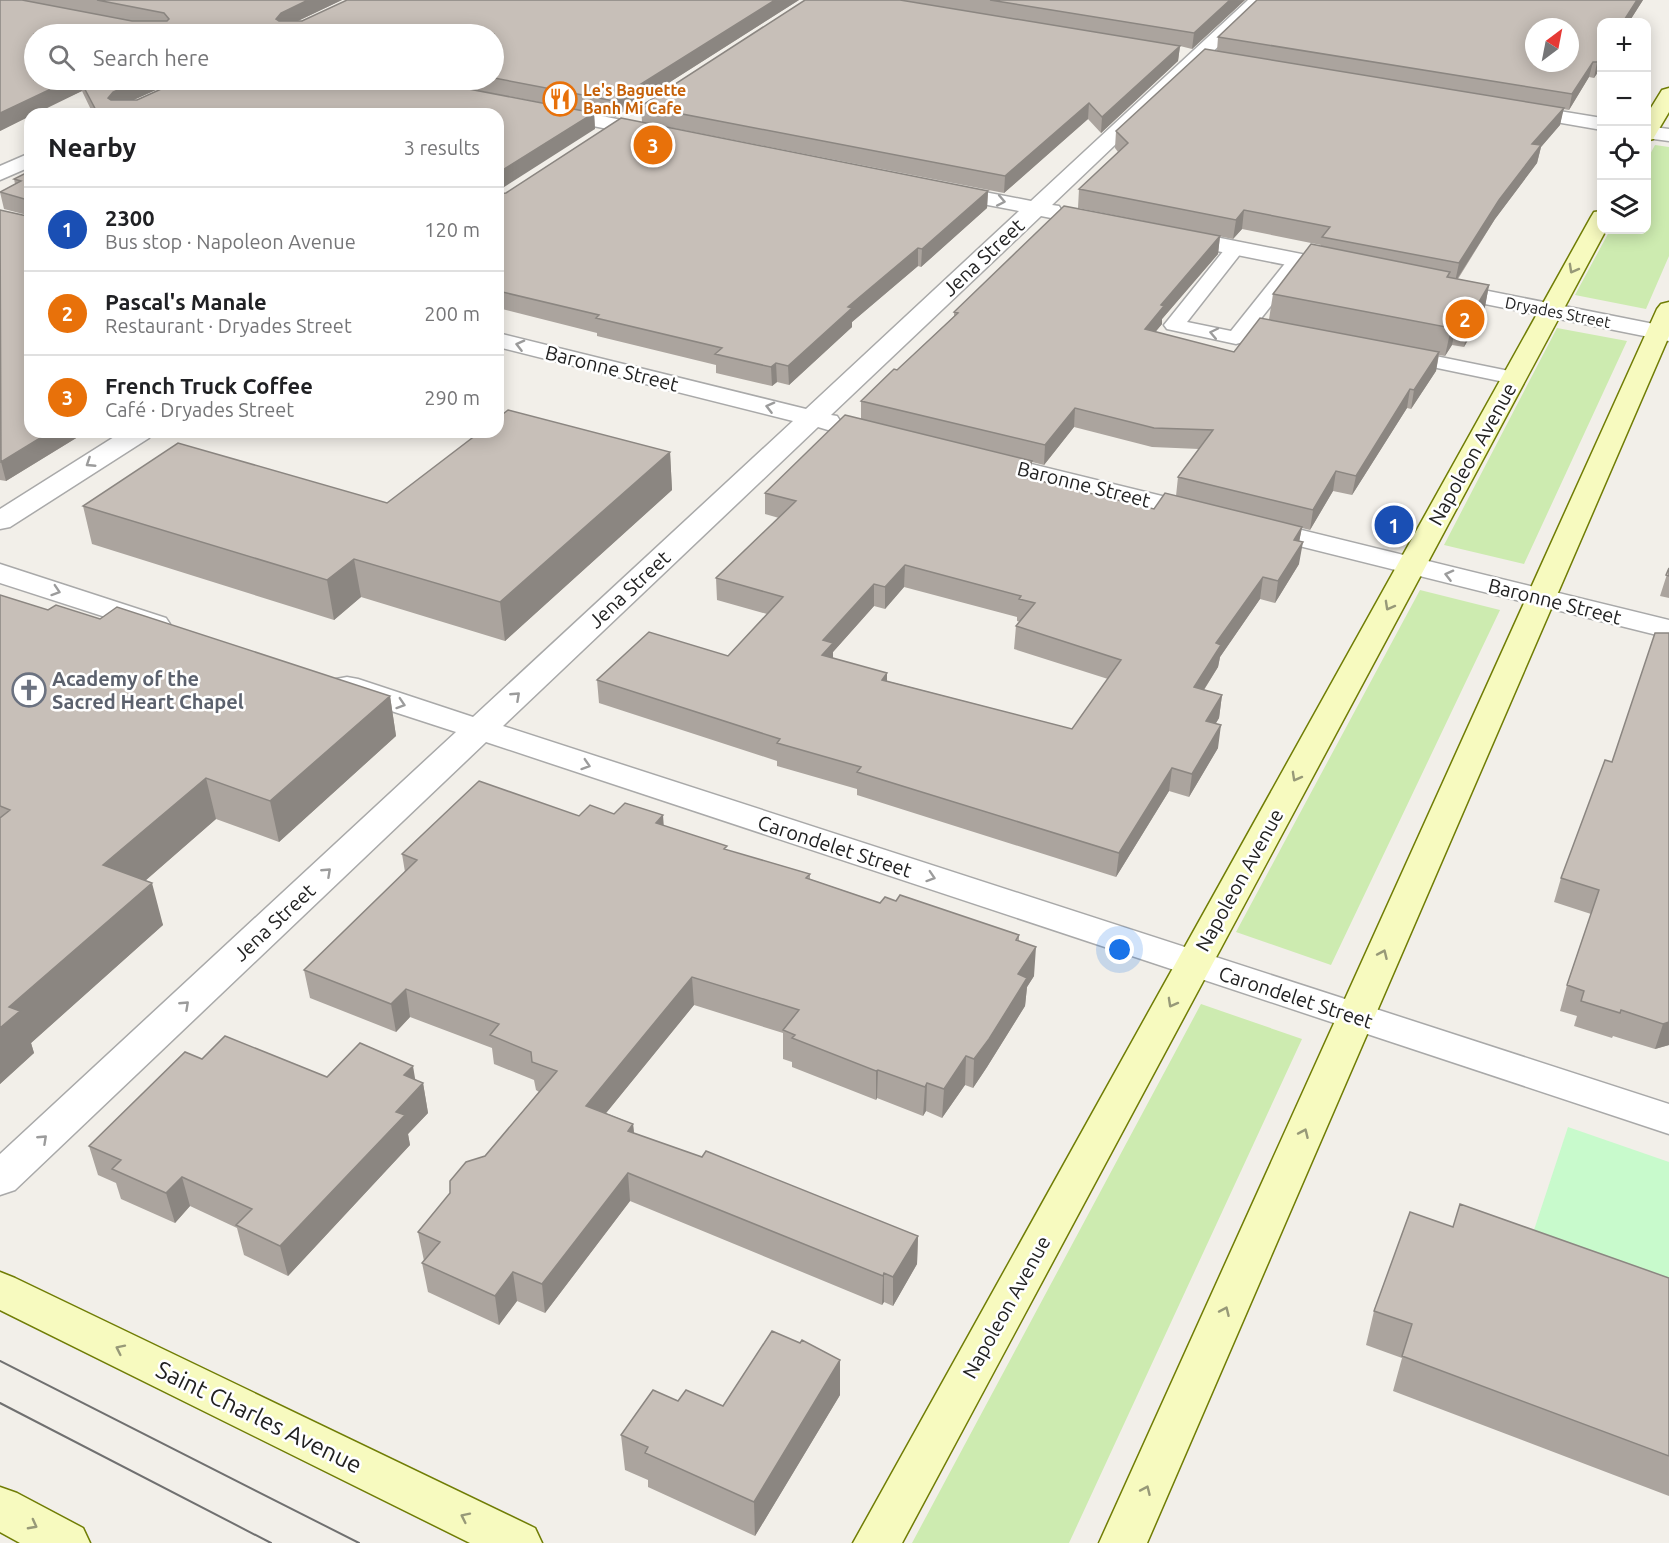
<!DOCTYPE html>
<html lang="en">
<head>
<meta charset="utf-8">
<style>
	body { margin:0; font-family:Ubuntu,sans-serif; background:#f2f2f2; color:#202124 }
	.controls { position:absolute; right:18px; top:18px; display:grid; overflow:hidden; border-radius:12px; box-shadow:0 3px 15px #0003 }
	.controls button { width:54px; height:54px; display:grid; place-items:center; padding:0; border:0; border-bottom:2px solid #e0e0e0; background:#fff; color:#202124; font:30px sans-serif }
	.compass { position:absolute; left:1525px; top:18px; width:54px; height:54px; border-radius:50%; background:#fff; box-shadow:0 3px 15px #0003; rotate:32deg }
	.you { position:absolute; left:1120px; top:950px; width:21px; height:21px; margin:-15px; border:4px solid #fff; border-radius:50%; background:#1a73e8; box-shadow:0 0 0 9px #1a73e833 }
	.badge { display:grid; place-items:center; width:39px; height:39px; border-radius:50%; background:#0f766e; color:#fff; font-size:20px; font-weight:700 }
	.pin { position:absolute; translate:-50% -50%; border:3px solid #fff; box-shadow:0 2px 6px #0006 }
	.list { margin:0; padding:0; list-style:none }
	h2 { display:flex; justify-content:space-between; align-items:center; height:78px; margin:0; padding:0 24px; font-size:26px }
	h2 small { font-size:20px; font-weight:400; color:#757577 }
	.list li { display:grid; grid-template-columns:39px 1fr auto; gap:18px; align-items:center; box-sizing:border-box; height:84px; padding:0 24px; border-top:2px solid #e0e0e0 }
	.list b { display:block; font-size:22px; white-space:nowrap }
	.list p { margin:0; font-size:20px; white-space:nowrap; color:#757577 }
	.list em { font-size:20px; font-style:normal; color:#757577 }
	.icon { flex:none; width:33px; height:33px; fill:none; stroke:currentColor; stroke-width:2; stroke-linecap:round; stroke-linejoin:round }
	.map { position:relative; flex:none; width:1669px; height:1543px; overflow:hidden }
	.search { position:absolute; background:#fff; box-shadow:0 3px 15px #0003; left:24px; top:24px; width:480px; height:66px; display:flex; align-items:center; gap:15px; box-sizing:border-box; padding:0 21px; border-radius:33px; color:#757577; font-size:22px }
	.panel { position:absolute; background:#fff; box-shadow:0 3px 15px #0003; left:24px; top:108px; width:480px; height:330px; border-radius:18px }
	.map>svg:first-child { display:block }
	.grass { fill:#cdebb0 }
	.park { fill:#c8facc }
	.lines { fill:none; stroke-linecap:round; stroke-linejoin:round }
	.service-casing { stroke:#a9a9a9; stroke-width:3 }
	.minor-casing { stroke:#a9a9a9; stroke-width:3 }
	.secondary-casing { stroke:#707d05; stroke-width:3 }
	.service { fill:#fff; fill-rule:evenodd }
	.minor { fill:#fff; fill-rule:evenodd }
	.secondary { fill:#f7fabf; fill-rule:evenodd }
	.tram { stroke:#707070; stroke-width:2 }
	.wall { fill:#aba49e; fill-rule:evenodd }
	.shaded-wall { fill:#8b8681 }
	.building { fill:#c7bfb8; stroke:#8b8681; stroke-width:1.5; fill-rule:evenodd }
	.oneway { stroke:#9c9c9c }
	.oneway2 { stroke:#979978 }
	.labels { text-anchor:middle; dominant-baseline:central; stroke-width:5; stroke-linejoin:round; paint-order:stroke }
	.far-food-label { font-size:16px; font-weight:bold; fill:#c56008; stroke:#fff; text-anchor:start }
	.far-street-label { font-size:16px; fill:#222; stroke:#fff }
	.street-label { font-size:20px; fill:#222; stroke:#fff }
	.worship-label { font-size:20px; font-weight:bold; fill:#5b616d; stroke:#fff; text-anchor:start }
	.near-street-label { font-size:24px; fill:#222; stroke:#fff }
</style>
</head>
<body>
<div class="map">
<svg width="1669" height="1543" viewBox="0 0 1669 1543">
	<rect width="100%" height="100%" fill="#f2efe9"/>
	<path class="grass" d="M1655,145L1669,147V256L1646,309L1575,295L1610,230H1646L1647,160Z
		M1557,328L1627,341L1524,564L1444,545Z
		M1420,590L1500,610L1331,965L1236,932Z
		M1201,1004L1302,1039L1069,1543H912Z"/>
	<path class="park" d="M1568,1127L1669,1162V1289L1531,1239Z"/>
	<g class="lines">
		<defs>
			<path id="service" d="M1236,242L1243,244L1245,248L1187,322L1231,331L1291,256H1305L1307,260L1259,321L1297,329L1300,333L1297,337L1290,339L1251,332L1243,342L1236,344L1167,329L1164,325L1229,244Z
				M1401,349L1514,372L1521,374L1524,378L1521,382L1514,384L1394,359L1391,355L1394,351Z"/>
			<path id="minor" d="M1248,0H1267L1052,205L1059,206L1062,211L1059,216L1051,218L1041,216L831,415L837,416L841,422L837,428L828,430L818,427L503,726L1669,1104V1134L486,742L15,1190L0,1195V1154L456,732L336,693L331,686L336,679L347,677L358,679L473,717L793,421L498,347V333L806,409L1019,211L935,195L932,190L935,185L943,184L1031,201Z
				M1517,104L1602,118V130L1510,114L1507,110L1510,106Z
				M551,106L657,127L664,129L667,133L664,137L657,139L544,116L541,112L544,108Z
				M1646,126L1669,129V141L1646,138Z
				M30,153V167L0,180V166Z
				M1175,229L1342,262L1350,264L1353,269L1350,274L1342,276L1167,241L1164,236L1167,231Z
				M1443,282L1669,327V341L1435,294L1431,289L1435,284Z
				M122,432H153L149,438L10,527L0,529V509Z
				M986,453L1211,508L1215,514L1211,520L1201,522L977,467L973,461L977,455Z
				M1257,519L1669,620V638L1247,533L1243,527L1247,521Z
				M0,564L166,618L170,624L166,630L155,633L0,583Z"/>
			<path id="secondary" d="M1669,88V112L1653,139L1646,141V116L1662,90Z
				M1602,211V230H1606L902,1543H853L1591,217L1594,212Z
				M1669,302V336L1147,1543H1099L1657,309L1661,304Z
				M0,1272L15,1278L535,1528L542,1543H470L0,1310Z
				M0,1487L17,1493L83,1528L90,1543H20L0,1532Z"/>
		</defs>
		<use href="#service" class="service-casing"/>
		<use href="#minor" class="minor-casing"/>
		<use href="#secondary" class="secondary-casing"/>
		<use href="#service" class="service"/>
		<use href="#minor" class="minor"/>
		<use href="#secondary" class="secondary"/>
		<path class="tram" d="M0,1361L359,1543
			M0,1403L271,1543"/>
	</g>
	<path class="wall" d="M24,0H342L298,21L799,0L615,117L424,80H494V34H34V80H178L133,100L594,113L595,129L498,114H93L82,91L30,114V116L0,131Z
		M901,0H1245L1192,49L1180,46L1178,61L1101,133L1088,119L1004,193L642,122L641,106Z
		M1257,0H1643L1629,22H1602V66L1594,78L1589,77L1569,110L1563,109L1560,125L1541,147L1537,163L1495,219L1458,279L1489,285L1484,312L1464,347L1452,345L1445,356L1439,355L1436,371L1411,409L1407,408L1352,495L1333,491L1310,530L1302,528L1299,541V564L1275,603L1260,599L1220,657L1218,667L1204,690L1222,695L1219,718L1216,723L1218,748L1189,797L1169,791L1116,877L857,795V789L777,766V761L599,703L597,680L728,656L767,614L717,600L716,578L779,518L765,514V493L861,419V401L897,370L954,316V312L1220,236L1218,254L1162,319V324L1155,332L1234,352L1269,319L1273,294L1321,246V245L1242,229L1233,239L1078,208L1079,189L1118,152L1115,148L1116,131L1217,51L1218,37ZM1074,427L1152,447L1199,449L1178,477L1176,496L1154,509L1031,478L1032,462L1044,465ZM904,587L1017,617V621L1020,622L1016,626L1014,649L1108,679L1072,729L887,681L833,658V652L874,606L885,609Z
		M30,171V432H86L6,481L0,480V210L27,216V215L4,209L0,192L15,184L14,179Z
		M988,191L987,208L921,267L918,266L852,322V327L789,385L777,382L772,386L716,373V365L597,336V333L498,308V194Z
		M670,452L672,490L505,641L361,597L334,620L92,544L83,506L387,503Z
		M1669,568V598L1660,596Z
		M0,595L48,610L100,619L390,696L396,736L279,842L216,819L145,881L163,925L31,1043L34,1053L0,1084Z
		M1669,633V1045L1655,1049L1613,1036L1612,1038L1574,1026L1577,1016L1560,1011L1567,985L1591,914L1554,902L1561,878Z
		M614,814L663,826L727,850L810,874V879L880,903L896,901L1019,935V941L1034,976L1027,987L1025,1006L987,1067L973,1088L965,1085L942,1118L926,1111L923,1116L877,1098L876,1100L792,1067V1062L783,1059V1033L694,1005L606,1113L633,1124L634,1133L918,1236L917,1264L893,1306L884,1302L882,1305L630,1201L545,1313L517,1301L499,1325L428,1292L422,1263L424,1261L418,1232L485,1156L539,1092L536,1090L534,1080L494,1064L492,1048L410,1017L396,1032L310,998L304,970L405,872L402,854L579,816Z
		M202,1059L327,1077L415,1080L423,1083L428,1113L408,1134L410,1145L288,1276L244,1255L237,1228L190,1206L175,1223L121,1199L116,1183L98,1175L89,1146Z
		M1453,1227L1669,1278V1496L1393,1391L1402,1358L1366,1345L1374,1311Z
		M800,1343L840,1360V1395L755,1536L648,1487V1480L625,1470L621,1435L678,1401L723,1406Z"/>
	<path class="shaded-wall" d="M308,0H342L283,28L276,19L281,13Z
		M775,0H799L615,117L614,101Z
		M1230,0H1245L1192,49L1194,33Z
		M1637,0H1643L1629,22H1623Z
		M1180,46L1178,61L1101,133L1102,117Z
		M1602,56V66L1594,78L1597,62Z
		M1593,62L1589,77L1569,110L1572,94Z
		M70,80H79L82,91L35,114H30V116L0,131V113Z
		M140,80H178L116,108L108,98L113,92Z
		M1089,103L1088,119L1004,193L1005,176Z
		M1564,108L1560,125L1541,147L1537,163L1495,219L1455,282L1459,263L1532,144Z
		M594,113L595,129L498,191V173Z
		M988,191L987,208L921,267L922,249Z
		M1244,210L1242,229L1233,239L1236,220Z
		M1220,236L1218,254L1162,319V324L1143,347L1145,329L1161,305Z
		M918,248V266L852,322V327L789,385L788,366L848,307Z
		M1489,285L1484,312L1464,347L1469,319Z
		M1458,317L1452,345L1445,356L1451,328Z
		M1439,352L1436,371L1411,409L1414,390Z
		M776,363L777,382L772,386L771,367Z
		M1410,389L1407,408L1352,495L1356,476Z
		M1075,408L1074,427L1044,465L1045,445Z
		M50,432H86L6,481L1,462Z
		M670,452L672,490L505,641L500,602Z
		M1032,461L1030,482L1020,476Z
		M1336,471L1333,491L1310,530L1313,510Z
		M1302,527L1298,548L1294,540Z
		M1303,542L1299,564L1275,603L1278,581Z
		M354,559L361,597L334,620L327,580Z
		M905,565L904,587L885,609V587Z
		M1263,577L1260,599L1220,657L1218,667L1191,710L1194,687L1216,643Z
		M874,584V606L833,652V666L822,655L823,640Z
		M887,673V696L882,680Z
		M1222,695L1219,718L1203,744L1206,721Z
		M390,696L396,736L279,842L270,801Z
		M1221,725L1218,748L1189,797L1192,774Z
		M1172,768L1169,791L1116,877L1119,853Z
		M206,778L216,819L115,907L103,865Z
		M663,815L665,843L656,823Z
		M152,883L163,925L31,1043L34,1053L0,1084V1028L9,1007Z
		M1036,947L1034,976L1027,987L1025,1006L987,1067L973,1088L974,1059L1018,974Z
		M692,977L694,1005L589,1134L586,1106Z
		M406,989L410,1017L396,1032L391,1004Z
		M1669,1022V1045L1655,1049L1663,1024Z
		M966,1056L965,1085L942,1118L944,1089Z
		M413,1066L417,1090L423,1083L428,1113L408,1134L410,1145L288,1276L280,1246L396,1112L404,1075Z
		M878,1070L877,1098L876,1100V1071Z
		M927,1083L926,1111L923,1116L925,1087Z
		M633,1124L636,1153L628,1131Z
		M628,1173L630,1201L545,1313L542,1284Z
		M182,1177L190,1206L175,1223L166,1193Z
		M918,1236L917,1264L893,1306V1277Z
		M513,1272L517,1301L499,1325L495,1296Z
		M884,1273V1302L882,1305L883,1276Z
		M840,1360V1395L755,1536L754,1502Z"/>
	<path class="building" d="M0,0H22L132,21H167L169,19L164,13L97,0H308L281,13L276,19L279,21H302L347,0H775L614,101L494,78V34H34V80H70L0,113Z
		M805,0H900L1180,46L1102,117L1089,103L1005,176L641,106Z
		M990,0H1230L1194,33Z
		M1257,0H1637L1623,22H1602V56L1597,62H1593L1572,94L1218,37ZM1534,27H1570V63H1534Z
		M1205,49L1564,108L1532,144L1541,145L1499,200L1459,263L1322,237L1330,227L1244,210L1236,220L1079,189L1128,143L1116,131Z
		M80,80H140L113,92L108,98L111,100H137L181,80H422L594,113L498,173V114H98Z
		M621,118L988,191L922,249L918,248L848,307L852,308L788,366L776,363L771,367L715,354L722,348L596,318L599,315L498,291V194L506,193Z
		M30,171V432H50L1,462L0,210L27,216L28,200L0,192L21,181L14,179Z
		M1064,206L1220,236L1161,305L1164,306L1145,329L1234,352L1260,318L1439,352L1414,390L1410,389L1356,476L1336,471L1313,510L1178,477L1213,430L1154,428L1075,408L1045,445L861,401L894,369L897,370L958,313L954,312Z
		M1311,244L1450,272L1447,277L1489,285L1469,319L1458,317L1451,328L1273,294Z
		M508,410L670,452L500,602L354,559L327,580L83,506L178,443L387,503L480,432H498V418Z
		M845,415L1032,461L1020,476L1154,509L1165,493L1302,527L1294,540L1303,542L1278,581L1263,577L1216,643L1221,645L1194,687L1222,695L1206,721L1221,725L1192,774L1172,768L1119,853L857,772L861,767L777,743L780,739L597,680L649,632L728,656L783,597L716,578L796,501L765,493ZM905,565L1021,596L1019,599L1035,603L1016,626L1121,660L1072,729L882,680L887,673L822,655L833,643L823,640L874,584L885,587Z
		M1669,568V576L1666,575Z
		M0,595L48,610L56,605L100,619L117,607L390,696L270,801L206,778L103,865L152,883L9,1007L20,1011L0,1028V818L10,810L0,806Z
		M1655,633H1669V1022L1663,1024L1621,1010L1620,1013L1581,1001L1584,991L1567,985L1599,890L1561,878L1605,760L1612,762Z
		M479,781L579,816L590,805L614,814L625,803L663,815L656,823L727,846L724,849L810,874L806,878L880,903L885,897L896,901L900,895L1019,935L1016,940L1036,947L1018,974L1027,978L989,1039L974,1059L966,1056L944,1089L927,1083L925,1087L878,1070L876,1071L792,1038L795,1035L783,1030L799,1010L692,977L586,1106L633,1124L628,1131L702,1157L706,1151L918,1236L893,1277L884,1273L883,1276L628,1173L542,1284L513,1272L495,1296L422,1263L440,1242L418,1232L450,1193V1181L466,1162L485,1156L557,1071L532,1062L531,1052L490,1035L499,1024L406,989L391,1004L304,970L417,860L402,854Z
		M225,1036L327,1077L360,1043L413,1066L404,1075L423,1083L396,1112L405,1115L280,1246L236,1225L252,1209L182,1177L166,1193L112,1169L121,1160L89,1146L185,1052L202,1059Z
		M1460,1204L1669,1278V1456L1402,1356L1412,1324L1374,1311L1410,1212L1453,1227Z
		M772,1331L800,1343L802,1340L840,1360L754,1502L645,1453L648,1447L621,1435L653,1390L678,1401L686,1390L723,1406Z"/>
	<defs><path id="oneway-chevron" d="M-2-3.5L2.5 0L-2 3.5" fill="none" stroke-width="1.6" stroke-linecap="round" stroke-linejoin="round" transform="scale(1.5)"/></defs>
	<g class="oneway">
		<use href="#oneway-chevron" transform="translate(1001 201) rotate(11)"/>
		<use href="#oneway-chevron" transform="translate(1214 333) rotate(-168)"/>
		<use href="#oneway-chevron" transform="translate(520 345) rotate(-166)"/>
		<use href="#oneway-chevron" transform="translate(770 407) rotate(-166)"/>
		<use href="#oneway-chevron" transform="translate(90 463) rotate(147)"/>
		<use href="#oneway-chevron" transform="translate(1449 575) rotate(-166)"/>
		<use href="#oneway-chevron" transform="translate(56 591) rotate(18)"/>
		<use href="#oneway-chevron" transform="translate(516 696) rotate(-43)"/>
		<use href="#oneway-chevron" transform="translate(401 704) rotate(18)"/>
		<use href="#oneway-chevron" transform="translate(586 765) rotate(18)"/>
		<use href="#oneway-chevron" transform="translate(327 872) rotate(-43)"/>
		<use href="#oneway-chevron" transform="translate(931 877) rotate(18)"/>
		<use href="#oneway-chevron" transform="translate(185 1005) rotate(-43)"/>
		<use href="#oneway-chevron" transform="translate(43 1139) rotate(-43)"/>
	</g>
	<g class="oneway2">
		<use href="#oneway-chevron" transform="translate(1573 269) rotate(119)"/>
		<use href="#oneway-chevron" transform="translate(1389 606) rotate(119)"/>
		<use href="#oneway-chevron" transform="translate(1296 777) rotate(119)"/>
		<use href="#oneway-chevron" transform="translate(1383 954) rotate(-66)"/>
		<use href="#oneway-chevron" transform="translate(1172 1003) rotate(119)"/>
		<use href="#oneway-chevron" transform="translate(1304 1133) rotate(-66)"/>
		<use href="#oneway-chevron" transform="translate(1225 1311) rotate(-66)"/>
		<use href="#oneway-chevron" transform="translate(120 1349) rotate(-154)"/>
		<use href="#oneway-chevron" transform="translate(1146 1490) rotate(-66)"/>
		<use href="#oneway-chevron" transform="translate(465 1517) rotate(-154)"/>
		<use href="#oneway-chevron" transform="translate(33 1525) rotate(28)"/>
	</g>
	<defs>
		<symbol id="restaurant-ring" viewBox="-11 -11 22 22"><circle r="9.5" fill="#fff" stroke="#e8710a" stroke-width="1.5"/><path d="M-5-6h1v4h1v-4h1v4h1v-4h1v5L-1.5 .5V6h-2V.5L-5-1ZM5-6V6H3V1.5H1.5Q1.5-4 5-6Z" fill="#e8710a"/></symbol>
		<symbol id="church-ring" viewBox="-11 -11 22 22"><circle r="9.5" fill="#fff" stroke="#6b7280" stroke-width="1.5"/><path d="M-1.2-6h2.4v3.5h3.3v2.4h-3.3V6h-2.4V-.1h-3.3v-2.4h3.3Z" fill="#6b7280"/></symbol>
	</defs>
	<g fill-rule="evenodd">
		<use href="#restaurant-ring" x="541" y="80" width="38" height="38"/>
		<use href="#church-ring" x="10" y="671" width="38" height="38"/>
	</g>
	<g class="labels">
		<g class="far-food-label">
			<text x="583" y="90">Le's Baguette<tspan x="583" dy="18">Banh Mi Cafe</tspan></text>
		</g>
		<g class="far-street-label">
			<text transform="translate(1558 312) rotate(11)">Dryades Street</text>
		</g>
		<g class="street-label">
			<text transform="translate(983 257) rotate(-43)">Jena Street</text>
			<text transform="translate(612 368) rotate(14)">Baronne Street</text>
			<text transform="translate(1472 454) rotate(-61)">Napoleon Avenue</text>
			<text transform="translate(1084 484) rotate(14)">Baronne Street</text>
			<text transform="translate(629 589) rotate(-43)">Jena Street</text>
			<text transform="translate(1555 601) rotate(14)">Baronne Street</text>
			<text transform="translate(835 846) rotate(18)">Carondelet Street</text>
			<text transform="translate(1239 880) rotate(-61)">Napoleon Avenue</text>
			<text transform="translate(274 922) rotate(-43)">Jena Street</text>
			<text transform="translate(1296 997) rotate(18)">Carondelet Street</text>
			<text transform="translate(1006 1307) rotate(-61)">Napoleon Avenue</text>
		</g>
		<g class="worship-label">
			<text x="52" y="678">Academy of the<tspan x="52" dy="23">Sacred Heart Chapel</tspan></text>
		</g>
		<g class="near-street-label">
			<text transform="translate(259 1417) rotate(26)">Saint Charles Avenue</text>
		</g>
	</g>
</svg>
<div class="controls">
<button>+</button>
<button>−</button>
<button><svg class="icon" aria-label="locate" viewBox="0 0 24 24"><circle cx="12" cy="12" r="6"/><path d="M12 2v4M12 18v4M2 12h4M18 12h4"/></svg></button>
<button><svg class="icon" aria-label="layers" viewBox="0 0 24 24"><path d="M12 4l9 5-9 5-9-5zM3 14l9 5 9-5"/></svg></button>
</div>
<svg class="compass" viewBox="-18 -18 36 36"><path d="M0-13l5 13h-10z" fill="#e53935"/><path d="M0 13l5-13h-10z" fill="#757577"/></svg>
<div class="you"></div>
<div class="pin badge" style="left:1394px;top:525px;background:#1a4fb4">1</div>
<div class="pin badge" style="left:1465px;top:319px;background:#e8710a">2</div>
<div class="pin badge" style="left:653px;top:145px;background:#e8710a">3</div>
<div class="search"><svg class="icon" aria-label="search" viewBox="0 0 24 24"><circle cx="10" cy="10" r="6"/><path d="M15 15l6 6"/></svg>Search here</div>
<section class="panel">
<h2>Nearby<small>3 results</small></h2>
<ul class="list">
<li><span class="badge" style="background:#1a4fb4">1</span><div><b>2300</b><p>Bus stop · Napoleon Avenue</p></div><em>120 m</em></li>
<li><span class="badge" style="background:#e8710a">2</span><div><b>Pascal's Manale</b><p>Restaurant · Dryades Street</p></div><em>200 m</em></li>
<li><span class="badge" style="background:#e8710a">3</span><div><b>French Truck Coffee</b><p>Café · Dryades Street</p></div><em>290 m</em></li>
</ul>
</section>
</div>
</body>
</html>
